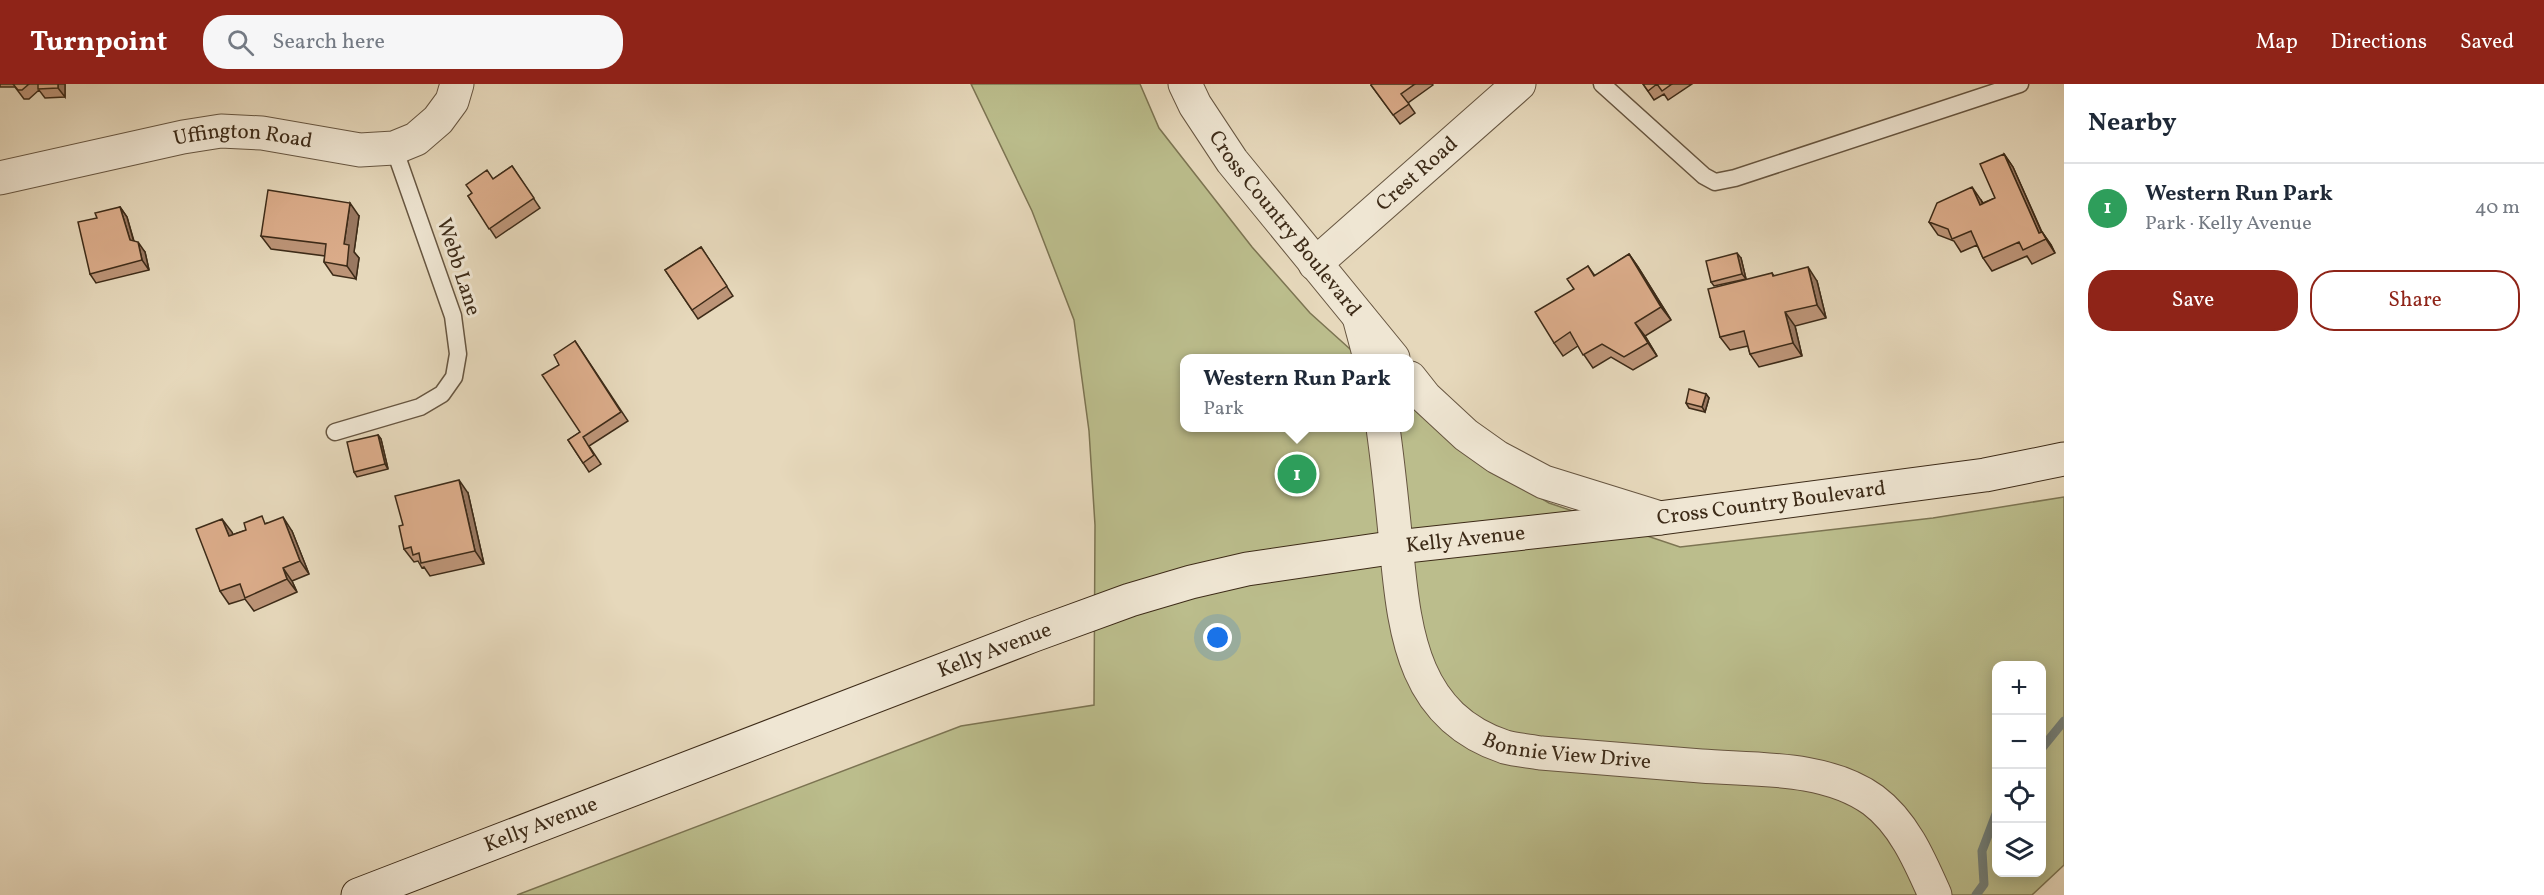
<!DOCTYPE html>
<html lang="en">
<head>
<meta charset="utf-8">
<style>
	body { margin:0; font-family:Vollkorn,serif; background:#f6f6f7; color:#1f2937 }
	.controls { position:absolute; right:18px; bottom:18px; display:grid; overflow:hidden; border-radius:12px; box-shadow:0 3px 15px #0003 }
	.controls button { width:54px; height:54px; display:grid; place-items:center; padding:0; border:0; border-bottom:2px solid #e0e1e3; background:#fff; color:#1f2937; font:30px sans-serif }
	.you { position:absolute; left:1218px; top:554px; width:21px; height:21px; margin:-15px; border:4px solid #fff; border-radius:50%; background:#1a73e8; box-shadow:0 0 0 9px #1a73e833 }
	.badge { display:grid; place-items:center; width:39px; height:39px; border-radius:50%; background:#8f2418; color:#fff; font-size:20px; font-weight:700 }
	.pin { position:absolute; translate:-50% -50%; border:3px solid #fff; box-shadow:0 2px 6px #0006 }
	.popup { position:absolute; left:1180px; top:270px; width:234px; height:78px; box-sizing:border-box; display:grid; place-content:center; border-radius:12px; background:#fff; filter:drop-shadow(0 2px 4px #0005); font-size:20px; white-space:nowrap; color:#747a83 }
	.popup b { font-size:22px; color:#1f2937 }
	.popup::after { content:''; position:absolute; left:50%; top:100%; margin-left:-12px; border:12px solid transparent; border-top-color:#fff }
	.list { margin:0; padding:0; list-style:none }
	h2 { display:flex; justify-content:space-between; align-items:center; height:78px; margin:0; padding:0 24px; font-size:26px }
	h2 small { font-size:20px; font-weight:400; color:#747a83 }
	.list li { display:grid; grid-template-columns:39px 1fr auto; gap:18px; align-items:center; box-sizing:border-box; height:90px; padding:0 24px; border-top:2px solid #e0e1e3 }
	.list b { display:block; font-size:22px; white-space:nowrap }
	.list p { margin:0; font-size:20px; white-space:nowrap; color:#747a83 }
	.list em { font-size:20px; font-style:normal; color:#747a83 }
	.actions { display:flex; gap:12px; padding:18px 24px }
	.actions a { flex:1; padding:14px 0; border:2px solid #8f2418; border-radius:24px; text-align:center; font-size:21px; color:#8f2418 }
	.actions .main { background:#8f2418; color:#fff }
	.icon { flex:none; width:33px; height:33px; fill:none; stroke:currentColor; stroke-width:2; stroke-linecap:round; stroke-linejoin:round }
	.map { position:relative; flex:none; width:2064px; height:811px; overflow:hidden }
	header { display:flex; align-items:center; gap:36px; box-sizing:border-box; height:84px; padding:0 30px; background:#8f2418; color:#fff }
	header strong { font-size:28px }
	nav { display:flex; gap:33px; margin-inline-start:auto; font-size:21px }
	.search { width:420px; height:54px; background:#f6f6f7; display:flex; align-items:center; gap:15px; box-sizing:border-box; padding:0 21px; border-radius:24px; color:#747a83; font-size:22px }
	main { display:flex }
	aside { flex:1; background:#fff }
	.map>svg:first-child { display:block }
	.green { fill:#bbbd8c; stroke:#7c7452; stroke-width:1.5; fill-rule:evenodd }
	.lines { fill:none; stroke-linecap:round; stroke-linejoin:round }
	.stream { stroke:#748079; stroke-width:9 }
	.service-casing { stroke:#675641; stroke-width:19 }
	.minor-casing { stroke:#675641; stroke-width:35 }
	.tertiary-casing { stroke:#675641; stroke-width:35 }
	.secondary-casing { stroke:#3d2b18; stroke-width:35 }
	.service { stroke:#efe6d3; stroke-width:16 }
	.minor { stroke:#efe6d3; stroke-width:33 }
	.tertiary { stroke:#efe6d3; stroke-width:33 }
	.secondary { stroke:#efe6d3; stroke-width:33 }
	.wall { fill:#bc9477; stroke:#3d2b18; stroke-width:1.5 }
	.shaded-wall { fill:#997861; stroke:#3d2b18; stroke-width:1.5 }
	.building { fill:#dbac8a; stroke:#3d2b18; stroke-width:1.5 }
	.labels { text-anchor:middle; dominant-baseline:central; stroke-width:6; stroke-linejoin:round; paint-order:stroke }
	.street-label { font-size:21px; fill:#3d2b18; stroke:#efe6d3 }
</style>
</head>
<body>
<header>
<strong>Turnpoint</strong>
<div class="search"><svg class="icon" aria-label="search" viewBox="0 0 24 24"><circle cx="10" cy="10" r="6"/><path d="M15 15l6 6"/></svg>Search here</div>
<nav><a>Map</a><a>Directions</a><a>Saved</a></nav>
</header>
<main>
<div class="map">
<svg width="2064" height="811" viewBox="0 0 2064 811">
	<rect width="100%" height="100%" fill="#e6d8bb"/>
	<filter id="stains"><feTurbulence type="fractalNoise" baseFrequency=".00333" numOctaves="4"/><feColorMatrix values="0 0 0 0 .2 0 0 0 0 .09 0 0 0 0 .02 0 0 0 .5 -.17"/></filter>
	<radialGradient id="worn" r=".72"><stop offset=".6" stop-color="#630" stop-opacity="0"/><stop offset="1" stop-color="#630" stop-opacity=".3"/></radialGradient>
	<path class="green" d="M971,0H1140L1159,44L1252,163L1310,229L1360,274H1184V344H1410V319L1463,368L1549,419L1680,463L1933,434L2064,413V781L2032,811H517L961,642L1094,621L1095,441L1089,347L1074,236L1032,127ZM1996,582H2042V788H1996Z"/>
	<g class="lines">
		<path class="stream" d="M2042,664L2064,637
			M1976,811L1984,800L1982,767L1996,730"/>
		<defs>
			<path id="service" d="M1602,0L1704,92L1715,98L1735,94L2020,0
				M335,348L420,323L442,310L454,293L458,270L453,232L394,64"/>
			<g id="minor">
				<path id="s1" d="M0,94L183,53L221,47L262,49L360,66L394,64L416,55L438,36L452,17L457,0"/>
				<path id="s2" d="M1315,180L1519,0"/>
				<path d="M1359,233L1370,274"/>
				<path id="s3" d="M1383,344C1389,386 1393,428 1397,470C1405,553 1415,633 1505,663C1516,666 1530,667 1541,669C1594,673 1647,678 1701,682C1756,686 1826,682 1873,716C1904,739 1920,777 1935,811"/>
			</g>
			<g id="tertiary">
				<path id="s4" d="M1185,0L1195,21L1232,77L1393,274"/>
				<path d="M1410,294L1425,313L1466,351L1497,373L1544,398L1660,434"/>
			</g>
			<g id="secondary">
				<path id="s5" d="M358,811L1034,551L1130,516L1191,498L1247,485L1397,463L1660,434L1985,391L2064,375"/>
			</g>
		</defs>
		<use href="#service" class="service-casing"/>
		<use href="#minor" class="minor-casing"/>
		<use href="#tertiary" class="tertiary-casing"/>
		<use href="#secondary" class="secondary-casing"/>
		<use href="#service" class="service"/>
		<use href="#minor" class="minor"/>
		<use href="#tertiary" class="tertiary"/>
		<use href="#secondary" class="secondary"/>
	</g>
	<path class="wall" d="M0,0H65V13L45,14L39,6L29,15H24L15,3H0Z
		M1372,0H1432L1433,1L1408,19L1415,29L1400,40L1371,1Z
		M1643,0H1692L1668,16L1664,10L1654,16Z
		M2004,70L2013,83L2042,148L2051,161L2055,169L2032,180L2027,172L1992,187L1983,174L1977,161L1961,168L1954,157L1938,151L1929,138L1981,116L1983,119L1995,114Z
		M512,82L540,124L496,154L468,112Z
		M120,123L127,133L134,157L145,168L149,186L96,199L90,190L97,134Z
		M359,132L354,168L359,174L356,195L333,191L324,178L325,172L271,165L261,152Z
		M701,163L733,212L698,235L665,186Z
		M1629,170L1638,183L1671,236L1645,252L1657,272L1633,286L1611,273L1593,284L1578,262L1563,272L1554,259L1574,205L1588,182L1595,192Z
		M1741,174L1746,195L1714,202L1711,198Z
		M1772,189L1774,192L1817,197L1826,234L1795,242L1802,272L1759,283L1750,270L1748,262L1730,266L1720,253Z
		M575,257L628,337L589,362L601,380L589,388L568,356L580,348L559,281Z
		M1706,310L1709,314L1705,328L1689,324L1686,319Z
		M378,351L381,355L388,385L357,393L354,388Z
		M468,409L484,480L430,492L424,483L422,484L418,477L414,478L404,465Z
		M267,439L292,447L309,490L292,497L297,508L254,527L245,515L229,520L220,507L232,448V451Z"/>
	<path class="shaded-wall" d="M58,0H65V13L58,4Z
		M2004,70L2013,83L2045,156L2039,149Z
		M1972,103L1981,116L1989,134L1980,121Z
		M350,119L359,132L354,168L359,174L356,195L347,182L344,160Z
		M120,123L127,133L136,166L130,156Z
		M2042,148L2051,161L2055,169L2046,155Z
		M138,158L145,168L149,186L142,176Z
		M1737,169L1741,174L1746,195L1742,190Z
		M1629,170L1638,183L1671,236L1661,223Z
		M1808,183L1817,197L1826,234L1817,221Z
		M1785,228L1795,242L1802,272L1793,259Z
		M1635,239L1645,252L1657,272L1648,259Z
		M1706,310L1709,314L1705,328L1702,323Z
		M378,351L381,355L388,385L385,380Z
		M459,396L468,409L484,480L475,467Z
		M283,433L292,447L309,490L300,477Z
		M222,435L232,448L238,465L229,452Z
		M283,484L292,497L297,508L287,495Z"/>
	<path class="building" d="M13,0H29L22,6H18Z
		M38,0H58V4L38,5Z
		M1372,0H1415L1401,10L1409,20L1393,31L1371,1Z
		M1643,0H1672L1662,7L1657,0L1648,7Z
		M2004,70L2039,149L2042,148L2046,155L2023,166L2019,158L1983,174L1971,147L1952,155L1948,145L1929,138L1937,119L1972,103L1980,121L1995,114L1980,80Z
		M512,82L534,114L489,145L468,112L472,109L466,101L487,86L493,95Z
		M268,106L350,119L344,160L349,161L347,182L324,178L326,160L261,152Z
		M120,123L130,156L138,158L142,176L90,190L78,138L97,134L95,129Z
		M701,163L727,202L692,226L665,186Z
		M1737,169L1742,190L1711,198L1706,177Z
		M1629,170L1661,223L1635,239L1648,259L1624,273L1602,260L1583,271L1570,248L1554,259L1535,228L1574,205L1567,195L1588,182L1594,192Z
		M1808,183L1817,221L1785,228L1793,259L1750,270L1744,247L1720,253L1708,205L1772,189L1773,192Z
		M575,257L621,328L583,353L594,371L583,379L568,356L580,348L542,291L559,281L554,271Z
		M1689,305L1706,310L1702,323L1686,319Z
		M378,351L385,380L354,388L347,358Z
		M459,396L475,467L421,479L419,469L413,471L411,463L404,465L399,442L403,441L395,412Z
		M262,432L265,440L283,433L300,477L283,484L287,495L245,514L240,500L220,507L196,445L222,435L229,452L246,446L244,439Z"/>
	<g class="labels">
		<g class="street-label">
			<text stroke="none"><textPath href="#s1" startOffset="248">Uffington Road</textPath></text>
			<text stroke="none"><textPath href="#s2" startOffset="136">Crest Road</textPath></text>
			<text stroke="none"><textPath href="#s4" startOffset="172">Cross Country Boulevard</textPath></text>
			<text transform="translate(458 183) rotate(72)">Webb Lane</text>
			<text stroke="none"><textPath href="#s5" startOffset="1476">Cross Country Boulevard</textPath></text>
			<text stroke="none"><textPath href="#s5" startOffset="1168">Kelly Avenue</textPath></text>
			<text stroke="none"><textPath href="#s5" startOffset="682">Kelly Avenue</textPath></text>
			<text stroke="none"><textPath href="#s3" startOffset="426">Bonnie View Drive</textPath></text>
			<text stroke="none"><textPath href="#s5" startOffset="196">Kelly Avenue</textPath></text>
		</g>
	</g>
	<rect width="100%" height="100%" filter="url(#stains)"/>
	<rect width="100%" height="100%" fill="url(#worn)"/>
</svg>
<div class="controls">
<button>+</button>
<button>−</button>
<button><svg class="icon" aria-label="locate" viewBox="0 0 24 24"><circle cx="12" cy="12" r="6"/><path d="M12 2v4M12 18v4M2 12h4M18 12h4"/></svg></button>
<button><svg class="icon" aria-label="layers" viewBox="0 0 24 24"><path d="M12 4l9 5-9 5-9-5zM3 14l9 5 9-5"/></svg></button>
</div>
<div class="you"></div>
<div class="pin badge" style="left:1297px;top:390px;background:#2e9e5b">1</div>
<div class="popup"><b>Western Run Park</b>Park</div>
</div>
<aside>
<h2>Nearby<small></small></h2>
<ul class="list">
<li><span class="badge" style="background:#2e9e5b">1</span><div><b>Western Run Park</b><p>Park · Kelly Avenue</p></div><em>40 m</em></li>
</ul>
<div class="actions"><a class="main">Save</a><a>Share</a></div>
</aside>
</main>
</body>
</html>
